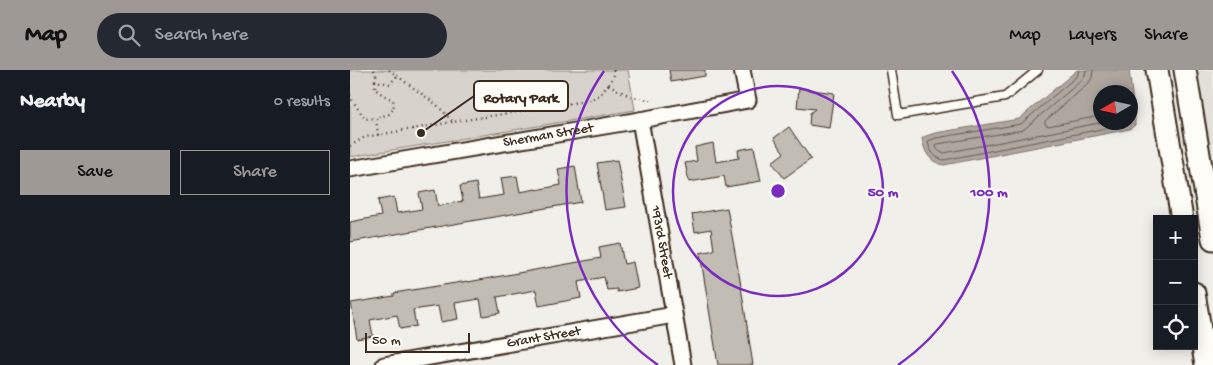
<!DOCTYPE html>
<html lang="en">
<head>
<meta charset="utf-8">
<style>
	body { margin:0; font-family:"Gochi Hand",sans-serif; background:#242831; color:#f1f3f6 }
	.controls { position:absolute; right:15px; bottom:15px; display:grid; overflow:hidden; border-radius:0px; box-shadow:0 2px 12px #0003 }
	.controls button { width:45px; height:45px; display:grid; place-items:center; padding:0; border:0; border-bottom:1px solid #363941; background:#171b24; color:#f1f3f6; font:25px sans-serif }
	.compass { position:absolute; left:743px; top:15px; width:45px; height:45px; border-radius:50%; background:#171b24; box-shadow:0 2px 12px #0003; rotate:261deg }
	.scale { position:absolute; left:15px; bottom:12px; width:105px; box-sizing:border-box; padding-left:5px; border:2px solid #3b2a1e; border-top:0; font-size:14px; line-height:18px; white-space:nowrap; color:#3b2a1e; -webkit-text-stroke:4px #fdfcf7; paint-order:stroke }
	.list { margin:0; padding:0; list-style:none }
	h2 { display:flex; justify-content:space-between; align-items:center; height:65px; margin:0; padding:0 20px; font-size:21px }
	h2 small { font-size:16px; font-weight:400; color:#9ea1a6 }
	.actions { display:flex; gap:10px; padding:15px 20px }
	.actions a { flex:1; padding:11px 0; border:1px solid #9f9995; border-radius:0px; text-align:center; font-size:18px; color:#9f9995 }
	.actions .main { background:#9f9995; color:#111 }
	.icon { flex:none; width:28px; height:28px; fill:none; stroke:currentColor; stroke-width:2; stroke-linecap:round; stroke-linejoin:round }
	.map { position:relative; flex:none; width:863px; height:295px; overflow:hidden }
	header { display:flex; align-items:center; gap:30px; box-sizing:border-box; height:70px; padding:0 25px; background:#9f9995; color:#111 }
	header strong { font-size:24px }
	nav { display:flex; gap:28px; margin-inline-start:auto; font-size:18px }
	.search { width:350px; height:45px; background:#242831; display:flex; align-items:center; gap:12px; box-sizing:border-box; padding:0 18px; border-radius:28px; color:#9ea1a6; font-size:19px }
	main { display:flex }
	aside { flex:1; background:#171b24 }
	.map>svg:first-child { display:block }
	.built { fill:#e3e0da }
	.green { fill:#d7d2cc; stroke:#897e75 }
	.water { fill:#aea69f; stroke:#80746b; fill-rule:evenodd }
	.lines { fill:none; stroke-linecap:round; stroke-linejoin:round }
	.shore { stroke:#695c52; stroke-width:1 }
	.building { fill:#c1bcb4; stroke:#3b2a1e }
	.lane-casing { stroke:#3b2a1e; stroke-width:11 }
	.street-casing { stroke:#3b2a1e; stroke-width:19 }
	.secondary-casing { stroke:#3b2a1e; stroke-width:25 }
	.path { stroke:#3b2a1e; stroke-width:2.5; stroke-dasharray:1 4; stroke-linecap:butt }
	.lane { stroke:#fdfcf7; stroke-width:8 }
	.street { stroke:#fdfcf7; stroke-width:15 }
	.secondary { stroke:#fdfcf7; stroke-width:21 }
	.ring { fill:none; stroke:#7b2cbf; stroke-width:2.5 }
	.labels { text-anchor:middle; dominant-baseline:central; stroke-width:4; stroke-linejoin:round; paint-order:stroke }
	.street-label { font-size:14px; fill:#3b2a1e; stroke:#fdfcf7 }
	.centre { fill:#7b2cbf; stroke:#fdfcf7; stroke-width:2.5 }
	.ring-label { font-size:15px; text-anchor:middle; font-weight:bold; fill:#7b2cbf; stroke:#fdfcf7; stroke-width:4; stroke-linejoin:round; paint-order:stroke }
	.leader { fill:none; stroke:#3b2a1e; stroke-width:2 }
	.callout-dot { fill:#3b2a1e; stroke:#fdfcf7; stroke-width:2 }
	.callout { fill:#fdfcf7; stroke:#3b2a1e; stroke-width:2 }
	.callout-label { font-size:15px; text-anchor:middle; font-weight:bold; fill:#3b2a1e }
</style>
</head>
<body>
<header>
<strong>Map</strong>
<div class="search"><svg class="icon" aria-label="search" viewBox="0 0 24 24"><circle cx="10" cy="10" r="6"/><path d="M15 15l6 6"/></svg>Search here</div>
<nav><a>Map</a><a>Layers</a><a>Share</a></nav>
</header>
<main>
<aside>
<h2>Nearby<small>0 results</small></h2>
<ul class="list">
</ul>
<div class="actions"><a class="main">Save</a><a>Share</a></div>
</aside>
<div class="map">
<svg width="863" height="295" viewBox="0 0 863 295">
	<rect width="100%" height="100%" fill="#f1efea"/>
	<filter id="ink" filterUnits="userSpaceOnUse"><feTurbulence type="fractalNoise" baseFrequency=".02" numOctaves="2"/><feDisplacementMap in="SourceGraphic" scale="10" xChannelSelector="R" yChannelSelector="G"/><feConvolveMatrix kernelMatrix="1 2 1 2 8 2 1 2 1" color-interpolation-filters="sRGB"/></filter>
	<g filter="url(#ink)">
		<path class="built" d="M842,0H863V127Z"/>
		<path class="green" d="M0,0H278L285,40L0,87Z"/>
		<path class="water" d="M727,0H779L785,48V55L780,59L594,95C580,93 574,82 572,68L576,66L585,63L669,49ZM750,22H780V52H750Z"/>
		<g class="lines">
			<path class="shore" d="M729,0L727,6L671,54L586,68L578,71C579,80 584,88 594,90L777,54L780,52
				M736,0L735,5L732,10L673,60L588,74L586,75C586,79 590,83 594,83L754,52
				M743,0L742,8L738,14L695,51V54L698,56L750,46"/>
		</g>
		<path class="building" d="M319,0H355V6L321,12Z
			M449,18L484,23L479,58L459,55L460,43L465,39L447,37Z
			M439,57L461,89L434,108L422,92L434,83L424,68Z
			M363,73L366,92L389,88L388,80L404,77L411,111L376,117L374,106L339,112L335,93L347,91L345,77Z
			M267,90L276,137L255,140L247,93Z
			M225,96L231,132L0,172V152L31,146L28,130L44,127L47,143L72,139L69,123L85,120L88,136L113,131L110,116L126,113L129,129L154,125L151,108L167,106L170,122L186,119V120L211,115L208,99Z
			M377,138L390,210L403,295H368L350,183L364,180L361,159L345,162L342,144Z
			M270,173L274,194L283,192L288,218L267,222V219L257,220L254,207L228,212L231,228L205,233L189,236L186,220L147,227L150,243L133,246L130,229L105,233L108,249L91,252L88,236L63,240L66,256L50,259L47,245L20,250L23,266L7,269L1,233L44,226V223L118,211V212L251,188L249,177Z"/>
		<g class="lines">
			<defs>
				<path id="lane" d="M541,0L548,45L655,27L688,0"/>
				<g id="street">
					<path id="s1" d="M290,50L333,295"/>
					<path id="s2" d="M0,99L290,50L398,30L392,0"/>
					<path id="s3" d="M34,295L324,245"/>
				</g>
				<path id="secondary" d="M807,0L832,149
					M835,0L863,169
					M844,223L856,295"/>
			</defs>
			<use href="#lane" class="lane-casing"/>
			<use href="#street" class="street-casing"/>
			<use href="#secondary" class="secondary-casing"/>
			<path class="path" d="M24,0L26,5L25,11
				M39,0L87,35L103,52L241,30L251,24L259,14
				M264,0V5L259,14C272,24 286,29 302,30
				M0,25L2,30L15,49L26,48
				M28,65L26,48L39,44L44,38L43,30L33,25L25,19V11L40,14L47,6
				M0,76L15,67L103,52"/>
			<use href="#lane" class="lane"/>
			<use href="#street" class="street"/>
			<use href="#secondary" class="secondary"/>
		</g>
	</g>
	<g class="ring">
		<circle cx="428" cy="121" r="105"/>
		<path d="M308 295A211 211 0 0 1 254 1M602 1A211 211 0 0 1 548 295"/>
	</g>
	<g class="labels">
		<g class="street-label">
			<text stroke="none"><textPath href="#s2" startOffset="201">Sherman Street</textPath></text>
			<text stroke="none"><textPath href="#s1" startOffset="124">193rd Street</textPath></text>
			<text stroke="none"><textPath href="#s3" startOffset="162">Grant Street</textPath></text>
		</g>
	</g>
	<circle cx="428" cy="121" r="8" class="centre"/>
	<g class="ring-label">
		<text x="533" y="126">50 m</text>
		<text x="639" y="126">100 m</text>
	</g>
	<path class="leader" d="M71 63L124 26"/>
	<circle class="callout-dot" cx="71" cy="63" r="5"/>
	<rect class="callout" x="124" y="11" width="94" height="30" rx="5"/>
	<g class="callout-label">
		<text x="171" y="32">Rotary Park</text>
	</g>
</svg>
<div class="controls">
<button>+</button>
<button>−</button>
<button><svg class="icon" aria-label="locate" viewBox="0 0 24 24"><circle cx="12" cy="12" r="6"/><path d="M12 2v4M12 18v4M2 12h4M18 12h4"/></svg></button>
</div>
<svg class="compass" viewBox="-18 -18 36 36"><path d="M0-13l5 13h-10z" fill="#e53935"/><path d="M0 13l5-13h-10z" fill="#9ea1a6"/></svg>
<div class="scale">50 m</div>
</div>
</main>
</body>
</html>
